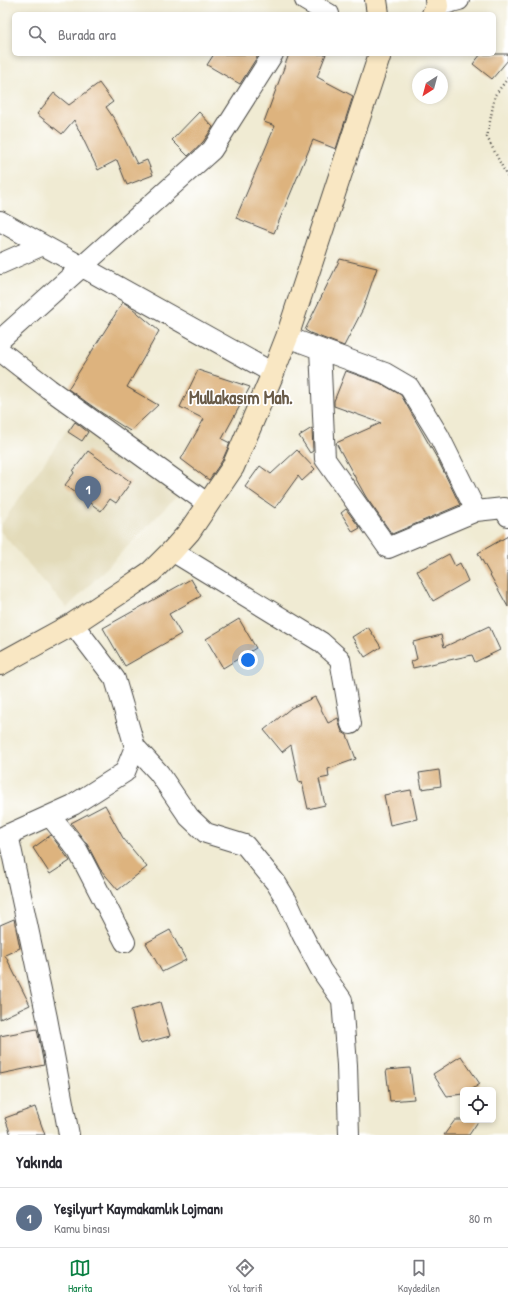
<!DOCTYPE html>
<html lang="tr">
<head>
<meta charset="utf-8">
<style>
	body { margin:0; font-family:"Patrick Hand",sans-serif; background:#f2f2f3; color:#2b2b33 }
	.controls { position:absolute; right:12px; bottom:12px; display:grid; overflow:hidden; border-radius:6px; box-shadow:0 2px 6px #0003 }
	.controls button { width:36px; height:36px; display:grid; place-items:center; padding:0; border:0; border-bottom:1px solid #e1e1e2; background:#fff; color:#2b2b33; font:20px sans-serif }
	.compass { position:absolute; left:412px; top:68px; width:36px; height:36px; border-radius:50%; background:#fff; box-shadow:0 2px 6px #0003; rotate:216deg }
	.you { position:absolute; left:248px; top:660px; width:14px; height:14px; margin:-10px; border:3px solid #fff; border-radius:50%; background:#1a73e8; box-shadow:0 0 0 6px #1a73e833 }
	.badge { display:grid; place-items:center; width:26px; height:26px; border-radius:50%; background:#0b8043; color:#fff; font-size:13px; font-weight:700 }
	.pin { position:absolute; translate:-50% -33px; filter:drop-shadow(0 1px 2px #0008) }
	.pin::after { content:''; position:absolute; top:21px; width:14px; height:12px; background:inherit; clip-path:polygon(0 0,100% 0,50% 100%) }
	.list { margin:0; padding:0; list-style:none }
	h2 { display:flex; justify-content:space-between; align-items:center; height:52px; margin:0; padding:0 16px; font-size:17px }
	h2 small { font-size:13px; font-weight:400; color:#7c7c81 }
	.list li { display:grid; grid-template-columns:26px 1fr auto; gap:12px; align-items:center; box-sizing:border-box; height:60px; padding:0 16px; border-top:1px solid #e1e1e2 }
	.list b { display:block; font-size:15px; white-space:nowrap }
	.list p { margin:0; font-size:13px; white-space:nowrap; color:#7c7c81 }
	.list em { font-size:13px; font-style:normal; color:#7c7c81 }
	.icon { flex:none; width:22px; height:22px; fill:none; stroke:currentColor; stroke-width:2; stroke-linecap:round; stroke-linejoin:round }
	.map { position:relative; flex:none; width:508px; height:1135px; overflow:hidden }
	.search { position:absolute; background:#fff; box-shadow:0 2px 6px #0003; left:12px; right:12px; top:12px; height:44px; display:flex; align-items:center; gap:10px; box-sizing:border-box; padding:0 14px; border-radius:6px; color:#7c7c81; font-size:15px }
	.sheet { height:112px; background:#fff }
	nav { display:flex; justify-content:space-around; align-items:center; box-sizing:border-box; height:56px; border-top:1px solid #e1e1e2; background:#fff; font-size:11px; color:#7c7c81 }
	nav a { display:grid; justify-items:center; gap:2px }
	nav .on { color:#0b8043 }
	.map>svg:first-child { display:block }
	.built { fill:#e3dbba }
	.building { fill:#ddb37e }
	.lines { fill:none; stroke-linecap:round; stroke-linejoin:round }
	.minor-casing { stroke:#494844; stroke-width:22 }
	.secondary-casing { stroke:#494844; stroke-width:24 }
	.path { stroke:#494844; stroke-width:2.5; stroke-dasharray:1 3; stroke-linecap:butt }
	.minor { stroke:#fff; stroke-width:20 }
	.secondary { stroke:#f9e7c3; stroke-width:22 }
	.labels { text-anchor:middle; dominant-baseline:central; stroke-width:3.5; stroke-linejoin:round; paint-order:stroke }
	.district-label { font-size:18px; font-weight:bold; fill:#695b48; stroke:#fff }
</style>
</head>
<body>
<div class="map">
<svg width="508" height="1135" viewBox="0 0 508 1135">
	<rect width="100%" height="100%" fill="#fff"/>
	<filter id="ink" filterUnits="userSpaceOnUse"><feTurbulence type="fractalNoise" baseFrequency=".025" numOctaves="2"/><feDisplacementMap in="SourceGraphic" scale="8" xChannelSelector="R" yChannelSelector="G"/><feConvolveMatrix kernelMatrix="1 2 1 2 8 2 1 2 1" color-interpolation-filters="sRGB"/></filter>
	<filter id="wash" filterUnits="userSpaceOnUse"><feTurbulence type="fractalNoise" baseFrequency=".012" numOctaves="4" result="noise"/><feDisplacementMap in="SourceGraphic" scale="16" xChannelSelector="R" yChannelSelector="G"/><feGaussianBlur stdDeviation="0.9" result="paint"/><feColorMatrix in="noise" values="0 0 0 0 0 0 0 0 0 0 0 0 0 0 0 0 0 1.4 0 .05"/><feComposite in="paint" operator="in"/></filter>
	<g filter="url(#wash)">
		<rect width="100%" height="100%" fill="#f0ebd3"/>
		<path class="built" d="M76,417L181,492L67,608L0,531V526Z"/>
		<g id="blocks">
			<path class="building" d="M214,54H259L240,84L207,65Z
				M289,54H326L317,77L353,96L336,149L313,140L274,233L236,218L275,126L264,122Z
				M481,54H508V60L492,79L473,64Z
				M99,83L113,102L106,107L115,120L137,164L147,160L153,175L127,185L117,160L98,170L74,120L62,134L37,114L54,93L69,105Z
				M199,112L213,127L203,142L188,156L172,140Z
				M340,259L377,268L363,309L344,346L310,333L305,330Z
				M123,302L132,308L159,331L127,387L158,405L130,431L102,413L68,389Z
				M198,370L250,387L222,439L230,443L222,461L209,480L181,459L204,419L180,407Z
				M346,371L380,383L401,395L438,460L460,505L392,534L366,497L336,443L381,423L334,406V401Z
				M75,422L88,432L82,441L68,432Z
				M312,428L313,451L310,453L299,436Z
				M297,450L315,469L302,481L298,476L275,508L245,487L260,466L271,474Z
				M88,451L131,482L116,503L110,499L101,511L65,485L74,473L73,471Z
				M346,509L360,528L353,532L341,513Z
				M508,536V607L478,553Z
				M449,554L455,566L460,563L468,581L433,601L417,571Z
				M191,579L201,596L169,614L181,634L125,666L103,628Z
				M239,619L256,648L223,668L206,639Z
				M489,626L500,650L475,662L472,655L413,668L411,662L417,659L413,642L441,635L444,647Z
				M368,627L381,647L365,657L352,637Z
				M315,697L328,723L338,718L340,726L342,732L347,735L356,759L328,769L329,777L319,779L325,805L308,809L302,782L299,783L291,745L282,752L264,730L291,708Z
				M439,770L441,786L422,789L419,773Z
				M411,790L417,819L390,825L384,795Z
				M105,805L123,838L147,867L118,890L100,869L87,844L71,823Z
				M51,835L70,861L50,874L33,848Z
				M14,919L20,948L5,955L30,1005L0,1019V925Z
				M170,930L186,960L162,972L146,943Z
				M160,1002L170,1036L140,1044L131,1010Z
				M37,1029L44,1065L0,1074V1036Z
				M461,1056L480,1084L471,1090H463V1094L447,1096L433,1074Z
				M410,1068L414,1099L390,1101L386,1070Z
				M35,1107L45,1135H11L5,1118Z
				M455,1120H479L469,1135H444Z"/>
		</g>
	</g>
	<g filter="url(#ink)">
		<use href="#blocks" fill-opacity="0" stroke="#494844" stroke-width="1"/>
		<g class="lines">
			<defs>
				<path id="minor" d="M305,0L329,14
					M437,6L459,0
					M0,221L273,373
					M0,264L43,245
					M287,337L385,373L409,387L439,436L476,511
					M0,340L212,150L273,54
					M320,349L325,459L388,548L476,511L504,508L508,516
					M0,351L49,389L208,504
					M172,551L321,642L340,659L351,724
					M135,747L159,773L189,817L206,833L245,845L276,883L287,901L302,934L321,970L342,1000L347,1065L349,1135
					M50,816L78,851L125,942
					M8,834L47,1018L69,1135
					M0,838L73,805L125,772L135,747L115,679L73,624"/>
				<path id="secondary" d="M376,0L378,14
					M433,14L437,6L436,0
					M0,664L73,624L129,587L151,572L172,551L189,532L233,467L273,373L287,337L380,54"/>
			</defs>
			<use href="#minor" class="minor-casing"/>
			<use href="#secondary" class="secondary-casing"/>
			<path class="path" d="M508,78L495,95L487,137L508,178"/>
			<use href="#minor" class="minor"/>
			<use href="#secondary" class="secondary"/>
		</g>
	</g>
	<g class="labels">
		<g class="district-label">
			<text x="241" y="397">Mullakasım Mah.</text>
		</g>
	</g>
</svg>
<div class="controls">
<button><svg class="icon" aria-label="locate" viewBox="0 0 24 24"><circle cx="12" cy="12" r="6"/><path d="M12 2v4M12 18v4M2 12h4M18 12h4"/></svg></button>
</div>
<svg class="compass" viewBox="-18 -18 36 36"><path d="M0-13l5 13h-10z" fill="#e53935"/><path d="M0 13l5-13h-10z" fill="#7c7c81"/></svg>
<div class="you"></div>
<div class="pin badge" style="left:88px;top:509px;background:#5c6f8a">1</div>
<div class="search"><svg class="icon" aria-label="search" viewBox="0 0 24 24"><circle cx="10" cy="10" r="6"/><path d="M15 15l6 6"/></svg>Burada ara</div>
</div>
<section class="sheet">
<h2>Yakında<small></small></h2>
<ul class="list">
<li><span class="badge" style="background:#5c6f8a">1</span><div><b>Yeşilyurt Kaymakamlık Lojmanı</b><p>Kamu binası</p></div><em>80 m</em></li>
</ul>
</section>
<nav>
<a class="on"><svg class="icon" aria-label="map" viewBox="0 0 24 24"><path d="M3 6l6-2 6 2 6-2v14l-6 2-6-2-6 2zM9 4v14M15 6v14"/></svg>Harita</a>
<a><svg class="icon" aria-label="directions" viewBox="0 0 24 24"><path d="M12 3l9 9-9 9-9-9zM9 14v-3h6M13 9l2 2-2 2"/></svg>Yol tarifi</a>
<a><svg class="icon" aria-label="saved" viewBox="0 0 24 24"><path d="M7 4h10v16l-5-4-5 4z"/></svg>Kaydedilen</a>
</nav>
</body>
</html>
